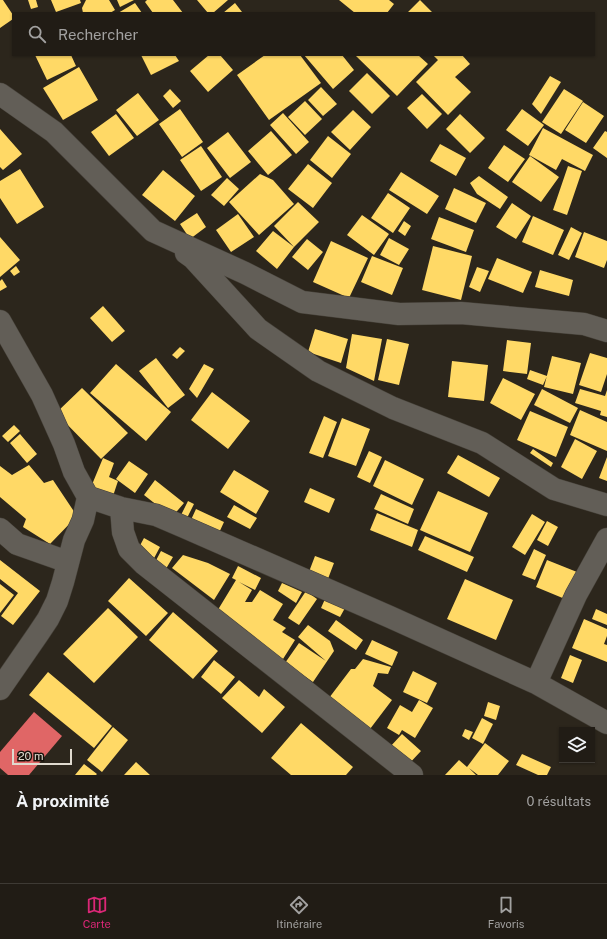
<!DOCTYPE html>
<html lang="fr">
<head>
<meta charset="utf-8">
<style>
	body { margin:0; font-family:"Public Sans",sans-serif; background:#2d2922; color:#f1f3f6 }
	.controls { position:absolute; right:12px; bottom:12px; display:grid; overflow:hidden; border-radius:0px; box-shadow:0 1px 3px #0004 }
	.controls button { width:36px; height:36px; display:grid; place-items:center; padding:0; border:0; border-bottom:1px solid #3e3a34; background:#211c15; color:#f1f3f6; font:20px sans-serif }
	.scale { position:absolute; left:12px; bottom:10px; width:60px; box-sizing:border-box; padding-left:4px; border:2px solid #e0dacf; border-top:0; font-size:11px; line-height:14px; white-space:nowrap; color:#e0dacf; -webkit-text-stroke:3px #16110a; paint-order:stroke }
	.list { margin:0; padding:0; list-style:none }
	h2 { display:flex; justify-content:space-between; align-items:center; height:52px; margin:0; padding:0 16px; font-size:17px }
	h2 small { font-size:13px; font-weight:400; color:#a2a1a0 }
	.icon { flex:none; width:22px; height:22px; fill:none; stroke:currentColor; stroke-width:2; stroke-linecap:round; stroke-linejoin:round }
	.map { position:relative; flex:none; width:607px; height:775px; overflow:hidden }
	.search { position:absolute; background:#211c15; box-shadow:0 1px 3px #0004; left:12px; right:12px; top:12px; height:44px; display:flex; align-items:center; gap:10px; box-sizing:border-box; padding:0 14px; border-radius:0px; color:#a2a1a0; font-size:15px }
	.sheet { height:108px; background:#211c15 }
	nav { display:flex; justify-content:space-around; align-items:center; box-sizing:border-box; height:56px; border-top:1px solid #3e3a34; background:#211c15; font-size:11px; color:#a2a1a0 }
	nav a { display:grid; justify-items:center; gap:2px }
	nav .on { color:#db2777 }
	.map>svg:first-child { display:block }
	.homes { fill:#ffd966 }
	.shops { fill:#e06666 }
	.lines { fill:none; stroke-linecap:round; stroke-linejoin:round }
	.minor-casing { stroke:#454038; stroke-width:23 }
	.minor { stroke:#625e57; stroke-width:22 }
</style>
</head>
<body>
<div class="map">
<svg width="607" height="775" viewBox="0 0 607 775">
	<rect width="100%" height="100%" fill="#2c261c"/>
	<path class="homes" d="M0,0H3L13,15V19L0,28Z
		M28,0H36L38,7L31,9Z
		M51,0H80L81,3L56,12Z
		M86,0H109L115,10L110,13H83L82,8Z
		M117,0H134L120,7Z
		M147,0H173L183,13H153L145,2Z
		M197,0H228L213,13H208Z
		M339,0H389L394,4L387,13H355Z
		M420,0L433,13H407Z
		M135,3L142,13H118Z
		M235,3L242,12L223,13Z
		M35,55H71L76,66L47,80Z
		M141,55H175L179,61L151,75Z
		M209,55H220L233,70L208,92L190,71Z
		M265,55H300L321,83L269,120L237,75Z
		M304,55H342L354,70L333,89Z
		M358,55H418L428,64L397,96L356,56Z
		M433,55H462L470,64L455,77L471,92L448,115L416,82L438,60Z
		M79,67L98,100L63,120L43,88Z
		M367,73L390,96L372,114L349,91Z
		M550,76L561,82L541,114L532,104Z
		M321,87L337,104L323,116L308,100Z
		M170,89L181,101L173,108L163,96Z
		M564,89L583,101L561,134L542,122Z
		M138,93L159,120L137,136L116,110Z
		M422,94L442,114L427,129L407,108Z
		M305,101L322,119L305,135L288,117Z
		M583,102L604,116L586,143L565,130Z
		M180,109L203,142L182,157L159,124Z
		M522,109L544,125L528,146L506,130Z
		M353,110L371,127L350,150L331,132Z
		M283,113L309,142L296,154L270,125Z
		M116,114L134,138L109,156L91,132Z
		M460,114L485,138L470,153L446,129Z
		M543,128L593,155L585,171L562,159L556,170L529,155Z
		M0,129L22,154L3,170L0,167Z
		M271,131L292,155L268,175L248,151Z
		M605,131L607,132V158L593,148Z
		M228,132L251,162L230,178L207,148Z
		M328,136L351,154L332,178L310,160Z
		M440,144L466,158L456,176L430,161Z
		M504,145L525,159L508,182L488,168Z
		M201,146L222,177L201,191L180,160Z
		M530,156L559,177L541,202L512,182Z
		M308,164L332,183L313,208L288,189Z
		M568,166L582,171L567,215L553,210Z
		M20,169L44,207L17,224L0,198V181Z
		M163,170L195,196L175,221L142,195Z
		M401,172L439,196L427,214L389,190Z
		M260,174L273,180L294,204L259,235L229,202Z
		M479,176L508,197L500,209L477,194L470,183Z
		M227,178L239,189L224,206L211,195Z
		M454,188L486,203L476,223L445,209Z
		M388,193L410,208L393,233L371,218Z
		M298,202L319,222L294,247L277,269L256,251L273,231L294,247L274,226Z
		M512,203L531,216L516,239L496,227Z
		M197,213L206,227L190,239L180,224Z
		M238,214L254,237L231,252L216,230Z
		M362,215L389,234L374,255L347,235Z
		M533,216L564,230L553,255L522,242Z
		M439,217L474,230L466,252L431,239Z
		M404,221L411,226L405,236L398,231Z
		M571,227L582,233L569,260L558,255Z
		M584,232L607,241V260L604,268L575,257Z
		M0,237L20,260L0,277Z
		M389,238L409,249L399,265L380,255Z
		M307,239L323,252L308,270L292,257Z
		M331,241L368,258L349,298L313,282Z
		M433,246L472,256L461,300L422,290Z
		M372,256L403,268L392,295L361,282Z
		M497,258L532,272L523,293L488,279Z
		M16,266L20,272L14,276L10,271Z
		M477,267L489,271L480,292L469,287Z
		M540,270L573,280L569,296L535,287Z
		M2,279L7,287L0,291V281Z
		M103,306L125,331L112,342L90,318Z
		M315,329L348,339L341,363L308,352Z
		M352,334L382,339L374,381L346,368Z
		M387,339L409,344L399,385L378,380Z
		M507,340L531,343L527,374L503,371Z
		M180,347L185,351L177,359L172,355Z
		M590,353L607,358V374L601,392L579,385Z
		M552,356L581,363L573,394L544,387Z
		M156,358L185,395L168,408L139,371Z
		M452,361L488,365L484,401L448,397Z
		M116,364L171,412L146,441L90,393Z
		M204,364L214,369L197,398L189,389Z
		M530,370L547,376L543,385L527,379Z
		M503,378L535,394L521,420L490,403Z
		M82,388L128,433L101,459L56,413Z
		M542,389L578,408L570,423L534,405Z
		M580,389L605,396L607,390V417L600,415L601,411L575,403Z
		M212,392L250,421L228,449L191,420Z
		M580,410L607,422V451L570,435Z
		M530,411L568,427L556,457L517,440Z
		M324,416L337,422L323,458L309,453Z
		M342,418L370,429L356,466L328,456Z
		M14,425L20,431L8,442L2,436Z
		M20,434L37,454L27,463L10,443Z
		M575,439L597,451L582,479L561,467Z
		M533,449L553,463L551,467L530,453Z
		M369,451L382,457L370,483L357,477Z
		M458,455L500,478L489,497L447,473Z
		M607,457V481L599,478Z
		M103,458L114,463L109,477L118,481L113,496L91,487Z
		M385,460L424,479L412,505L373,486Z
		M129,461L148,474L135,493L116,479Z
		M29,465L44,483L53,480L77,516L50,544L23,527L26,519L0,497V466L12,475Z
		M234,470L269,491L256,514L220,492Z
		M155,480L184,503L172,517L144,495Z
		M310,488L335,499L329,513L304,502Z
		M438,491L488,513L470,552L420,530Z
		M381,494L414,509L408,524L374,509Z
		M188,501L194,504L185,522L179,519Z
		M234,505L257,518L250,529L227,517Z
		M196,509L224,522L218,535L190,522Z
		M377,513L418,530L412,547L370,530Z
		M532,514L545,522L525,555L512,547Z
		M547,521L558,527L548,546L537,540Z
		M425,536L474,557L467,572L418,550Z
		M144,538L160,547L152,562L136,553Z
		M534,549L546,555L535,580L522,575Z
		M161,551L173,557L164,572L153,566Z
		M183,555L208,563L230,574L214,600L172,568Z
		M315,556L334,563L326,584L307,577Z
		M0,560L40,591L13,625L1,616L18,593L0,579Z
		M547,560L577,572L565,599L536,587Z
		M238,566L261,578L255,590L239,582L252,590L245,602H252L260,590L283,604L273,620L286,628L282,632L295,640L283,659L270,652L216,613L236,580L232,578Z
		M129,578L168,613L146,636L108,601Z
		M465,579L513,600L496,640L447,619Z
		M282,583L302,592L296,603L278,591Z
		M0,584L14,595L0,613Z
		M306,591L317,599L299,625L288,618Z
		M325,599L345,608L340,617L321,608Z
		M108,608L138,637L94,683L63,654Z
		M596,609L607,614V625L592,619Z
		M173,612L218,651L193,679L149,640Z
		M584,619L607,629V636L604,644L607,645V662L572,648Z
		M336,620L363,640L356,650L328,631Z
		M308,625L330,641L334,651L313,682L285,663L299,643L326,661L298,637Z
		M372,640L398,652L392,666L365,654Z
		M570,655L582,660L573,683L561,678Z
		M363,659L391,667L388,674L378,673L373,686L392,700L370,729L329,698L351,669H355Z
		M214,660L235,677L221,694L201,677Z
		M413,671L437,683L427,703L403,692Z
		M48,672L112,726L94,748L29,695Z
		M239,680L259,697L264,689L285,707L262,733L222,698Z
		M419,700L433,708L415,738L402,730L399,735L387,728L400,705L412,712Z
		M488,702L500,706L496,720L484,716Z
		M482,718L493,724L483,744L472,738Z
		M301,723L353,767L346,775H291L271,758Z
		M113,727L128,740L102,772L87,760Z
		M465,729L473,732L469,740L462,736Z
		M402,734L421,751L407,766L389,748Z
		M485,743L509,761L498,775H478L469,768L476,775H445L459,760L467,767Z
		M522,754L551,767L547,775H538L516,765Z
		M136,762L150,775H124Z
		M84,764L97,774L96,775H75Z"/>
	<path class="shops" d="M34,712L62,736L29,775H8L0,768V752Z"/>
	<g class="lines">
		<defs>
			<path id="minor" d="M0,94L54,132L153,231L245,273L302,302L399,314L461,313L584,324L607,331
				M186,253L193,258L258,329L318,371L393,408L482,443L554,489L607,505
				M0,321L42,395L64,444L74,472L88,497L83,520L74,540L63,582L57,601L48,619L38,634L0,689
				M88,497L121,508L156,515L184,527L390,617L536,683L607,723
				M121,508L123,532L129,549L144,564L412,775
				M0,529L17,544L68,562
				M536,683L576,595L607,539"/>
		</defs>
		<use href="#minor" class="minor-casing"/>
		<use href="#minor" class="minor"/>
	</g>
</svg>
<div class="controls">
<button><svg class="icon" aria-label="layers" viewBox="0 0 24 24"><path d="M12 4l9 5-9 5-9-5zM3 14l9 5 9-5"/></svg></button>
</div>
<div class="scale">20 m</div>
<div class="search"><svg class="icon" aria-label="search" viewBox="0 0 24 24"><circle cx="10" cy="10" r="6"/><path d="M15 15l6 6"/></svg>Rechercher</div>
</div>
<section class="sheet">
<h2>À proximité<small>0 résultats</small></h2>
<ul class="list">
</ul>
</section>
<nav>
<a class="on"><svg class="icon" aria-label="map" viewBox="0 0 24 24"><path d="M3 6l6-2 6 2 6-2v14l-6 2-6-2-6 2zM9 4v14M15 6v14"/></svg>Carte</a>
<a><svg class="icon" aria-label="directions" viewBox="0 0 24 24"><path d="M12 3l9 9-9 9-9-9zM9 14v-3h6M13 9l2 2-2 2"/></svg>Itinéraire</a>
<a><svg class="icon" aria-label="saved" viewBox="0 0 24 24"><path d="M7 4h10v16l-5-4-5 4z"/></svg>Favoris</a>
</nav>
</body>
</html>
